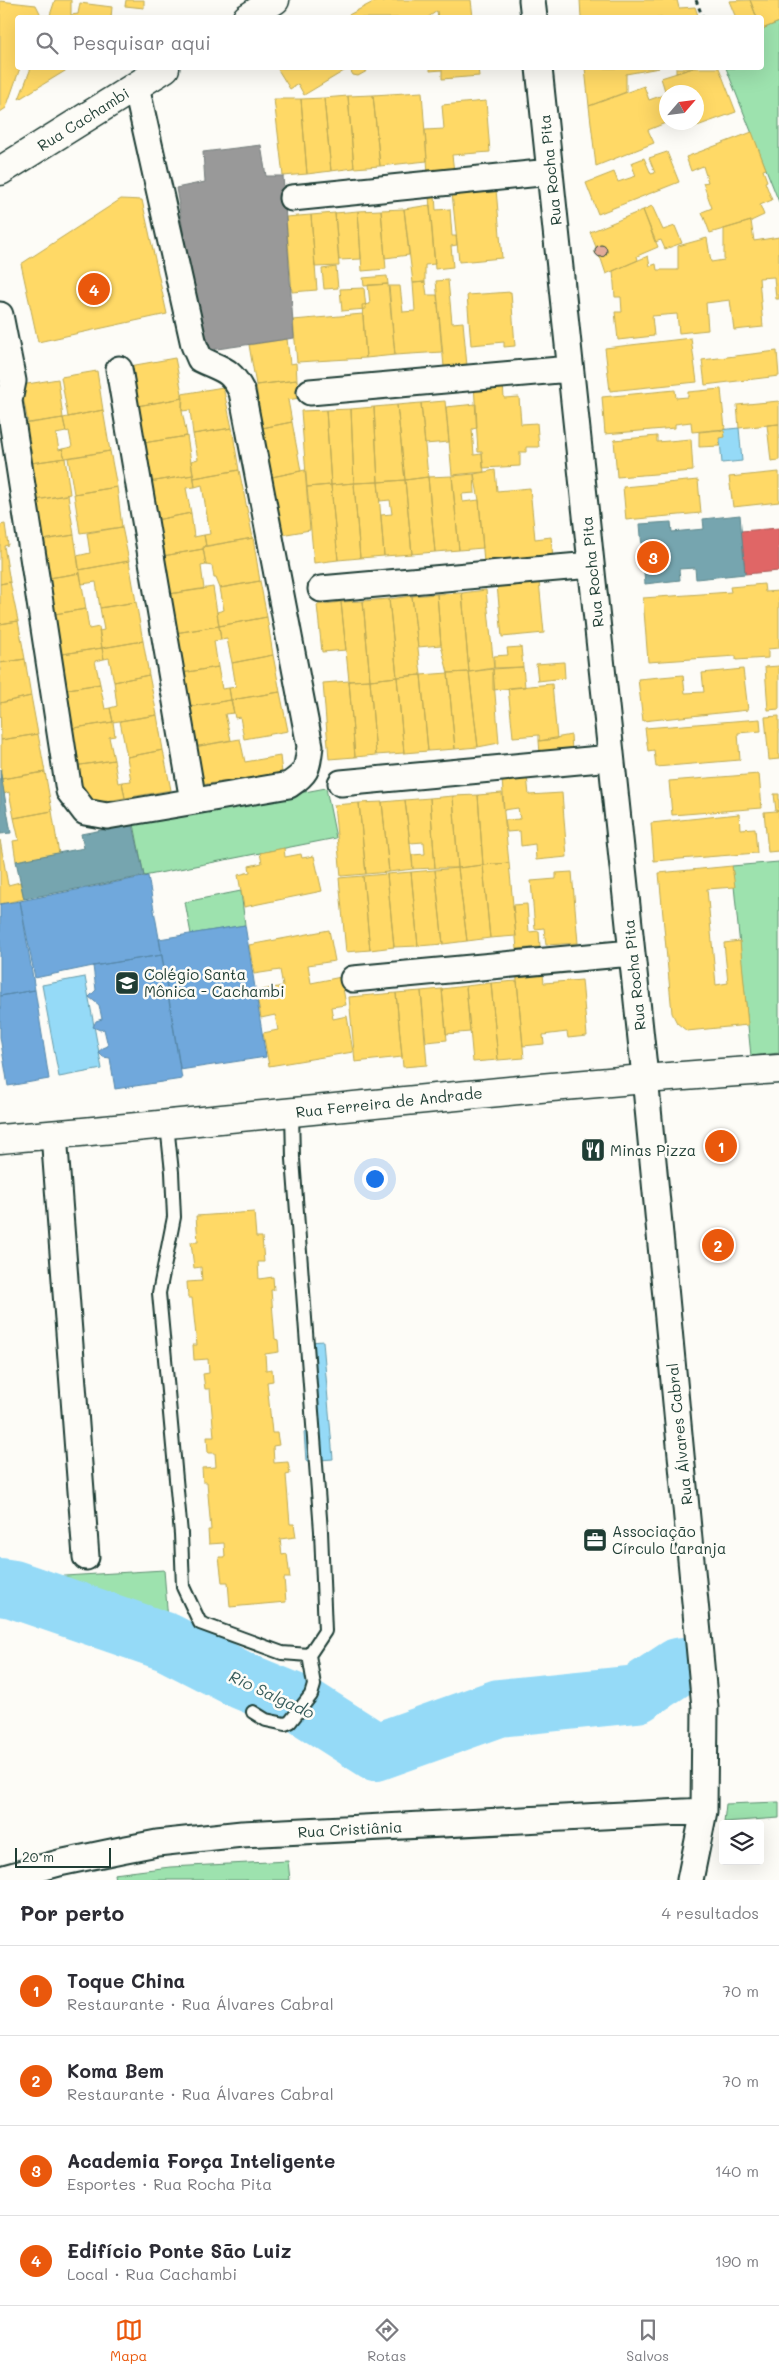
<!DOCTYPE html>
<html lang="pt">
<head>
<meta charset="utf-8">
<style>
	body { margin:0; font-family:Mali,sans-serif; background:#f2f2f3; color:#2b2b33 }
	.controls { position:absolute; right:15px; bottom:15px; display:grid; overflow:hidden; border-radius:5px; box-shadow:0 5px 20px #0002 }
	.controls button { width:45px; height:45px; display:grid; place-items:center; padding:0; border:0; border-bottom:1px solid #e1e1e2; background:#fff; color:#2b2b33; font:25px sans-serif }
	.compass { position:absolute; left:659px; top:85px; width:45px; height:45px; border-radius:50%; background:#fff; box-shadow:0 5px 20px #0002; rotate:62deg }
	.scale { position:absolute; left:15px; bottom:12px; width:96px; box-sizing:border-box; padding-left:5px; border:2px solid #1f3d34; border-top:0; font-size:14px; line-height:18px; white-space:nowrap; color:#1f3d34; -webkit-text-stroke:4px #fdfcf7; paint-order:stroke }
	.you { position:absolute; left:374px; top:1178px; width:18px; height:18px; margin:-12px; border:4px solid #fff; border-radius:50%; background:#1a73e8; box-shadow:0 0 0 8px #1a73e833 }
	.badge { display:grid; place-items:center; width:32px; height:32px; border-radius:50%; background:#ea580c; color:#fff; font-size:16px; font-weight:700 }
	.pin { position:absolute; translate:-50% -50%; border:2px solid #fff; box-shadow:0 1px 5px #0006 }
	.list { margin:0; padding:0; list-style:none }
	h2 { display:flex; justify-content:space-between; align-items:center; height:65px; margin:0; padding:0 20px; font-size:21px }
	h2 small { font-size:16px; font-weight:400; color:#7c7c81 }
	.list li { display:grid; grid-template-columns:32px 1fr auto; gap:15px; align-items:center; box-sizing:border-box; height:90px; padding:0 20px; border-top:1px solid #e1e1e2 }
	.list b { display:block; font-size:19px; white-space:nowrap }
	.list p { margin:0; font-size:16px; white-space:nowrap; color:#7c7c81 }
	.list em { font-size:16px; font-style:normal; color:#7c7c81 }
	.icon { flex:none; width:28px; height:28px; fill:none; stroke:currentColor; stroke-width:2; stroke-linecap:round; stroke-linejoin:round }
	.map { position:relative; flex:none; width:779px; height:1880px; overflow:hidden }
	.search { position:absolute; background:#fff; box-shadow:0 5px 20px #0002; left:15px; right:15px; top:15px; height:55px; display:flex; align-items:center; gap:12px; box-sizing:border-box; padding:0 18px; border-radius:5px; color:#7c7c81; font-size:19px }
	.sheet { height:425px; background:#fff }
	nav { display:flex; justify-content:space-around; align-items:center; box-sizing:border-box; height:70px; border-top:1px solid #e1e1e2; background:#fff; font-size:14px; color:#7c7c81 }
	nav a { display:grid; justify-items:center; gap:2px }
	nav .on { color:#ea580c }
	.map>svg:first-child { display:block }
	.green { fill:#9de2ae; stroke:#5e9071 }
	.water { fill:#95daf7; stroke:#669ba9 }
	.homes { fill:#ffd966; stroke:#bcaa57 }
	.shops { fill:#e06666; stroke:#a65a57 }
	.schools { fill:#6fa8dc; stroke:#5788aa }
	.public { fill:#76a5af; stroke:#5c868a }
	.industry { fill:#999; stroke:#747d7b }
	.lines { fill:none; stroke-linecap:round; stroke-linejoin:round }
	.river { stroke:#95daf7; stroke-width:58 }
	.building { fill:#e2ab99; stroke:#1f3d34 }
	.service-casing { stroke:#1f3d34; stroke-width:16 }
	.minor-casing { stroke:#1f3d34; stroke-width:29 }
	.tertiary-casing { stroke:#1f3d34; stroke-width:31 }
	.path { stroke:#1f3d34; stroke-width:3; stroke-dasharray:4 4; stroke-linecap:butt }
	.service { stroke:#fdfcf7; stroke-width:12 }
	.minor { stroke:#fdfcf7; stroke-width:25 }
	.tertiary { stroke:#fdfcf7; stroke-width:28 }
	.labels { text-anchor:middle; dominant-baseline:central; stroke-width:5; stroke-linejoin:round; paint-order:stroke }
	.street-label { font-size:15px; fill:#1f3d34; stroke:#fdfcf7 }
	.poi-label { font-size:15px; fill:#1f3d34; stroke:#fdfcf7; text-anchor:start }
	.water-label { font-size:16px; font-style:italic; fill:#375c5b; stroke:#fdfcf7 }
</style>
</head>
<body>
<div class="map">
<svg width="779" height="1880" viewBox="0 0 779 1880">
	<rect width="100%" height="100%" fill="#fdfcf7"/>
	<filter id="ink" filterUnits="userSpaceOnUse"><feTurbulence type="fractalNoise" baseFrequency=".02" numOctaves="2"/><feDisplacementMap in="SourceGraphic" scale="10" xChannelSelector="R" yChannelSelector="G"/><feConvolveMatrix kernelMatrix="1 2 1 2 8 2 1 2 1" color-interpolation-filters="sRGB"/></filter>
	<g filter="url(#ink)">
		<path class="green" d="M779,22V202L726,68H762V29Z
			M326,788L336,838L144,876L134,824Z
			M779,862V1053L751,1056L732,866Z
			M241,891L245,925L191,934L185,902Z
			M164,1570L171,1658L138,1644L108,1642V1637L69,1633L67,1622L0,1602V1571H14L15,1579Z
			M779,1802V1818L724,1822L726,1804Z
			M288,1861L290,1880H115L114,1874L170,1867Z"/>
		<path class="water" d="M739,428L742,461L722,463L719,430Z
			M85,977L102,1069L59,1077L42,985Z
			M323,1341L333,1459L306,1461L304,1432L317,1430L310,1342Z"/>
		<path class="homes" d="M55,0H71V15L78,14L80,3L112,7L111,18H49Z
			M126,0H144V8L125,6Z
			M377,0L383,2L386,0H471L473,17L478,18H438L437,11L427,18H343Z
			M580,0H677L679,8L695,7L699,18H581Z
			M750,0H779V22L762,29V18H757Z
			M750,0L757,18H736L729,1Z
			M0,1L36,5L40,13L38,18H18V68H20L6,108L0,112Z
			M31,68H70L19,99Z
			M277,68H367V71L358,76L353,75L349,68L304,95L298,84L290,89Z
			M430,68H478L479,76L442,79V70L430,71Z
			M585,68H659L626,74V92L589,106Z
			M676,68H693L676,73Z
			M693,68H719L736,112L686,130L683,122H696V92H666L668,122L648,130L654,143L596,166L589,106L644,86L649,100L666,94L661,78Z
			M422,92L427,161L380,166L373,95Z
			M373,95L380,166L354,168L348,96Z
			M348,96L354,168L331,171L324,98Z
			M324,98L331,171L307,174L301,99Z
			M274,99H301L307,174L283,176Z
			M486,101L490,152L452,155L454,172L428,174L425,130L444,129L442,105Z
			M752,132L766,169L763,170L767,181L765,182L772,200L760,205L764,215L751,221L710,233L702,212L712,208L703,183L708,182L703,166L691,171L686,157Z
			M667,152L679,182L598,214L586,183L614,172L618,182L636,176L631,163L644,158L651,174L655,173L649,158Z
			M496,189L502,258L459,262L452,193Z
			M435,195L436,210L450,209L452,236H456L457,245L451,246L453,267L435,269L429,196Z
			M121,199L142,200L167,314L38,342L21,264Z
			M430,205L435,264L425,265V282L413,283L404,209Z
			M652,206L663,230L675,226L682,243L665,249L661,240L655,242L643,210Z
			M404,209L409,255L385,258L381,210Z
			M381,210L386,269L362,271L358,211Z
			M643,210L658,247L637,256L638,260L606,274L601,259L595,253L596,247L590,232Z
			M358,211L361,259L339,260L335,213Z
			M335,213L339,266L315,267L311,215Z
			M311,215L317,290L292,292L286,217Z
			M751,221L754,241L779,237V299H776L774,277L759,278L763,327L734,330L730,300L706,303L708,330L679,333L677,314L652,316L654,336L618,340L615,312H622L621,297H615L613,271L648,256L650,266L656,264L657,270H678V246L707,238L711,262L724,260V229Z
			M336,267L338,288L324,289L322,269Z
			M387,276L388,284L364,286L363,278Z
			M448,280L452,323L463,322L467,366L444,367L436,281Z
			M425,282L427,295H437L442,352L395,355L389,286H400L403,312L415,311L413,283Z
			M388,284L395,355L366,358L362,305L370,304L368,285Z
			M364,288L366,309L342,311L340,289Z
			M511,292L515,346L504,347V342L471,345L467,295Z
			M363,314L366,358L297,362L293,320Z
			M691,338L697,382L610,391L605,348Z
			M287,339L290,364L296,363L297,380L256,385L249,345Z
			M777,351L779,376L705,385L702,360Z
			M175,358L183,398L137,406L130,366Z
			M97,371L103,410L68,417L61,377Z
			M58,379L63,418L28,423L21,385Z
			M297,380L299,398L288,400L292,422L262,428L256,385Z
			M503,383L504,398L519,397L521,424L537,423L539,447H526V452H520V466L483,468L482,452H478L474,384Z
			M223,387L232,428L193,434L190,410L182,411V394Z
			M721,389L725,429L692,432L691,422L675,424V428L605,434L602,397L675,390L676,398L688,397V392Z
			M183,398L182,411L187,436L143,443L137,406Z
			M445,401L449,442L425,444L421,403Z
			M779,401V424L739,428L737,405Z
			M421,403L428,477L405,480L397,405Z
			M476,404L477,428L472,429L474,455L482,454L484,472L452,475L446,407Z
			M397,405L405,480L378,482L374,407Z
			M374,407L378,482L354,483L351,409Z
			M351,409L354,483L331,485L326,410Z
			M103,410L110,451L65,458L62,449L72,447L69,431L66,432L63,418Z
			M326,410L331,485L307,487L301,411Z
			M63,418L66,432L56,434L59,450L62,449L65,458L24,464L18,425Z
			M292,422L301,471L272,477L262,428Z
			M779,424V460L771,461L767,425Z
			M232,428L239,470L194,478L191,461L198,459L193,434Z
			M719,430L724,431L725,437L719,438L720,446L699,447V432Z
			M187,436L193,475L149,482L143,443Z
			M657,436V442L691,439L693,471L617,477L614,440Z
			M110,451L117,487L74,494L68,458Z
			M65,458L70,494L30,501L24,464Z
			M239,470L253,538L206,546L204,535L210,534L202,485L195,487L194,478Z
			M305,470L310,530L281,535L272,477Z
			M495,470L497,491L530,488L535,539L551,537L553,557L484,563L479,500L474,474Z
			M779,472V502L733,507L729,477Z
			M474,474L475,493L462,494L463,502L479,500L483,548L459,550L452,476Z
			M193,475L195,487L186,488L191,513L156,520L149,482Z
			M452,476L459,550L435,552L428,477Z
			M428,477L435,552L412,554L405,480Z
			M405,480L412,554L384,556L381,515L392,514L390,500L380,501L378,482Z
			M698,480L701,513L626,520L623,487Z
			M378,482L384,556L360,558L354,483Z
			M354,483L360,558L338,560L331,485Z
			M331,485L338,560L314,563L307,487Z
			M117,487L122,527L80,533L74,494Z
			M68,495L74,535L37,541L30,501Z
			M191,513L194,537L204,535L206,546L203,549L163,556L156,520Z
			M5,524L8,545L4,546L10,582L0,584V525Z
			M122,527L129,561L79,570L77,556L90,553L87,533Z
			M74,535L80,573L43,579L37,541Z
			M253,538L260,581L220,588L216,578H214L212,566L206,565L203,547Z
			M203,549L206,565L201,566L204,589L169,594L163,556Z
			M129,561L136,602L100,608L96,582L82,584L79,570Z
			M80,573L86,609L48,615L43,579Z
			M260,581L267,617L219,626L217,612L224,610L220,588Z
			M539,581L544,633L502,637L497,585Z
			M10,582L18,621L0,624V584Z
			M764,584L765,592L779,591V648L768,649V658L736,660V656L648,662L643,598L731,592L730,587Z
			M213,587L219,626L175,633L169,594Z
			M486,590L494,668L469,672L462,593Z
			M462,593L469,672L448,673L441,645L437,594Z
			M437,594L441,645L418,647L412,596Z
			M412,596L421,675L397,677L389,599Z
			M389,599L397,677L370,680L363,601Z
			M363,601L370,680L349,681L341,602Z
			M136,602L143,641L102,648L99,631L104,630L100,608Z
			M341,602L346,650L322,652L317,605Z
			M86,609L89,629L99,627L102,648L56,655L48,615Z
			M267,617L273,655L232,663L227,639L221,640L219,626Z
			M18,621L25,659L0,663V624Z
			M219,626L221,640L214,641L218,667L182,673L175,633Z
			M143,641L149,675L114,682L109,658L104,659L102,648Z
			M521,647L523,667L494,668V656L508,655L507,648Z
			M102,648L104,659L95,661L100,684L62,690L56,655Z
			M273,655L280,692L231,700L229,688L236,687L232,663Z
			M25,659L31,696L0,703V663Z
			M564,662L565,678L538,681L536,664Z
			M779,666V709L768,710L765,667Z
			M218,667L222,689L229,688L231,700L188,707L182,673Z
			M523,667L525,687L493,690V669Z
			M493,669L499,743L478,747L469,672Z
			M743,669L748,710L643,721L638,679L683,675L685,693L704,692L702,673Z
			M469,672L478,747L455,749L448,673Z
			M448,673L455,749L428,751L421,675Z
			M149,675L157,715L113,722L110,708L117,706L114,682Z
			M421,675L428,751L404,753L397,677Z
			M397,677L404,753L376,755L370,680Z
			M370,680L376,755L355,757L349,681Z
			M349,681L355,757L329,759L323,683Z
			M100,684L105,709L110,708L113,722L68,729L62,690Z
			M552,684L557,739L539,741V735L513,737L508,688Z
			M280,692L288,731L244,739L240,717L235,718L231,700Z
			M31,696L38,734L1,740L0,703Z
			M231,700L234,713L225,714L231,740L194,747L188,707Z
			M157,715L163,750L127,757L120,721Z
			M779,716V759L769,760L765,717Z
			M760,719L761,731L738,733L740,760L656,767L654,750L648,751L645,728Z
			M113,722L115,736L109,737L114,760L74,766L68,729Z
			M38,734L45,772L1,779V740Z
			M571,735L572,752L540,754L539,741Z
			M240,739L245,762L280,756L282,773L200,785L194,747Z
			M163,750L171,790L125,798L122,782L131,781L127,757Z
			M114,760L118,783L122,782L125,798L81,805L74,766Z
			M45,772L52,811L14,818L9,792L4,794L1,779Z
			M759,774L762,808L672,815L669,781Z
			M527,776L529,795L562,793L567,857L536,860L535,844L521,846L520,831L507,832L505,820L520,819L518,808L504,810L502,778Z
			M502,793L509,863L483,865L478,795Z
			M774,794H779V811H776Z
			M478,795L483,865L458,868L453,796Z
			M453,796L458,868H435L430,798Z
			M430,798L435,868L413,869L412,855L425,854L424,842L410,843L405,800Z
			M405,800L413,869L389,872L382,802Z
			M382,802L389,872L366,874L359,803Z
			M359,803L366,874L341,876L334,805Z
			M52,811L59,854L16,861L13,841L19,840L14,818Z
			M776,811H779V851L768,852L764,812Z
			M739,814L740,829L755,828L757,853L654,861L651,823Z
			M0,840L8,885L20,882L24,899L0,904Z
			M284,848L285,857L301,854L302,858L314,856L322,891L244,907L238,875L250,872L249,866L262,863L260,853Z
			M509,863L516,936L490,938L483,865Z
			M483,865L490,938L467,941L458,868Z
			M732,866L735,887L707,889L716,985L728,983L724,943L740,941L748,1025L687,1031L677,1023L672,1013L659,873Z
			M458,868L467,941L443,944L435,870Z
			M435,870L443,944L418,946L411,872Z
			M411,872L418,946L394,947L387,874Z
			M572,872L578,943L546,945L544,928L535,929L531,881L556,879V873Z
			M387,874L394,947L370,950L363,876Z
			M363,876L370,950L346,952L339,878Z
			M527,904L529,932L539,931L540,947L517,949L513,905Z
			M329,930L335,961L308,965L311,983L341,977L346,1005L331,1007L333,1019L347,1016L353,1052L269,1066L263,1033L278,1030L275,1015L261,1018L256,991L283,986L280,970L254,974L249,945Z
			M542,966L544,983L582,980L587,1036L568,1038L567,1032L543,1035L544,1044L523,1046L516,969Z
			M517,981L524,1058L498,1060L491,983Z
			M491,983L498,1060L473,1062L466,986Z
			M466,986L470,1032L446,1034L442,989Z
			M442,989L447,1040L426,1042L421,991Z
			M421,991L427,1065L403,1067L396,993Z
			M396,993L402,1057L355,1062L349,997Z
			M254,1212L256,1237H262L264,1262H258L259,1279L273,1277L274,1290H271L275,1339L278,1340L279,1352L265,1354L266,1370L272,1369L273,1381L267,1382L272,1433H277L279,1445L273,1446L274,1463L288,1462L290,1474L286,1475L290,1524H294L296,1537L280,1539L282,1555L287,1554L290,1578H284L286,1602L230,1607L228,1582H222L219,1557H225L224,1543L209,1544L208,1530H211L207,1482H203L202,1468L216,1467L215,1453H208L207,1437H214L210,1389H205L203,1374L209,1373L208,1359L194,1360L193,1345H197L192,1298H188L187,1282L202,1281L201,1267L194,1268L191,1242H198L196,1216Z"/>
		<path class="shops" d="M779,528V571L745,574L741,531Z"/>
		<path class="schools" d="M148,876L162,955L93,966L35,978L20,901Z
			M20,901L35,990L0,996V904Z
			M245,925L266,1057L180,1070L159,939Z
			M162,955L182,1079L115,1089L110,1058L103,1057L98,1052L103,1048L108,1046L104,1029L100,1030L93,1027L96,1021L102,1019L99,1005L89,997L96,990L93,966Z
			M35,990L49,1079L8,1086L0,1037V996Z"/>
		<path class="public" d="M740,515L745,574L696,579L695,568L679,569L680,580L645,584L640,524L671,522L672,532L704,529L703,519Z
			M0,769L11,833L0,834Z
			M133,824L144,876L24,899L16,861L84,848L81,834Z"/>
		<path class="industry" d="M261,145L266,176H283L294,338L203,351L176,188L205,182L203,152Z"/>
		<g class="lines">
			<path class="river" d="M0,1587L13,1589L167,1642L243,1681L304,1706L376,1752L499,1708L637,1694L678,1667L683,1666"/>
		</g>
		<path class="building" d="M595 251a6 6 0 1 1 12 0a6 6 0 1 1-12 0Z"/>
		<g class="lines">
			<defs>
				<path id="service" d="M167,1125L172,1172L174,1217L159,1293L181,1534L183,1587L200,1623L282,1653L309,1655L325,1631L321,1531L293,1159L292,1111
					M253,1712L266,1720L285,1724L290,1722L311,1695L314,1685L309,1655"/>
				<path id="minor" d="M532,0L534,18
					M539,68L645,1077L705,1707L704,1811L690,1880
					M292,198L550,172
					M0,315L13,381L9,401L69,791L85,812L107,816L289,785C308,772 307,769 310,746L242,392C230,368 222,370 200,359L194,345L136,86
					M119,369L193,801
					M310,392L570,369
					M321,589L591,565
					M341,783L611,758
					M353,979L631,953
					M54,1134L86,1557
					M0,1879L59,1863L121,1850L157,1843L242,1834L704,1811"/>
				<path id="tertiary" d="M247,18L275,0
					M0,171L165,68
					M0,1139C260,1118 519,1086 779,1069"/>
			</defs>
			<use href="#service" class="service-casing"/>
			<use href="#minor" class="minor-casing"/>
			<use href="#tertiary" class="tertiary-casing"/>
			<path class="path" d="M696,0L703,18"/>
			<use href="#service" class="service"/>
			<use href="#minor" class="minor"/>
			<use href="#tertiary" class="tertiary"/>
		</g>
	</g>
	<defs>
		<symbol id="school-square" viewBox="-11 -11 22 22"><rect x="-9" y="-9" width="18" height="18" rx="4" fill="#1f3d34" stroke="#fdfcf7"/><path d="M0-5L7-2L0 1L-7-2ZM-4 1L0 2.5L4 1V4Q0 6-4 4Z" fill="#fff"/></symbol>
		<symbol id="restaurant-square" viewBox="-11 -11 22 22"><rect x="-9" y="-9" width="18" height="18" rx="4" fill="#1f3d34" stroke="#fdfcf7"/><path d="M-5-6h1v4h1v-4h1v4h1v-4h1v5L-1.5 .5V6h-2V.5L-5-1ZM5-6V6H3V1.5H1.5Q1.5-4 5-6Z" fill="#fff"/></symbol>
		<symbol id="office-square" viewBox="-11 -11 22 22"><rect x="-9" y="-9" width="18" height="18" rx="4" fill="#1f3d34" stroke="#fdfcf7"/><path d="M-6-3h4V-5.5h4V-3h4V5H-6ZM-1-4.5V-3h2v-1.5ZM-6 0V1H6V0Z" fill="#fff"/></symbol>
	</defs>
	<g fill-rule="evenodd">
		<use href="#school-square" x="113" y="969" width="28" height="28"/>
		<use href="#restaurant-square" x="579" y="1136" width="28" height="28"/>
		<use href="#office-square" x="581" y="1526" width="28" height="28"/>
	</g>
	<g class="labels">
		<g class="street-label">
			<text transform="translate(83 119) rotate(-32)">Rua Cachambi</text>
			<text transform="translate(550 170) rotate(-96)">Rua Rocha Pita</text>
			<text transform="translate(592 572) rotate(-96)">Rua Rocha Pita</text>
			<text transform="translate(634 975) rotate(-96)">Rua Rocha Pita</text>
			<text transform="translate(389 1102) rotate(-6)">Rua Ferreira de Andrade</text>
			<text transform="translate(679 1434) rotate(-96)">Rua Álvares Cabral</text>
			<text transform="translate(350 1829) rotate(-3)">Rua Cristiânia</text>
		</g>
		<g class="poi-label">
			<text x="144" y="974">Colégio Santa<tspan x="144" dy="17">Mônica - Cachambi</tspan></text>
			<text x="610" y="1150">Minas Pizza</text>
			<text x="612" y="1531">Associação<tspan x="612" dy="17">Círculo Laranja</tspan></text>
		</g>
		<g class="water-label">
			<text transform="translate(272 1694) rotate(25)">Rio Salgado</text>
		</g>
	</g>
</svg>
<div class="controls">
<button><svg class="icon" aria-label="layers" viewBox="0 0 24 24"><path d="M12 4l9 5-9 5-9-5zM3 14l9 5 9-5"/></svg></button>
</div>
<svg class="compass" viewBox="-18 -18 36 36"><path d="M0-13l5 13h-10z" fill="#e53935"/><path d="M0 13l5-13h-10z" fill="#7c7c81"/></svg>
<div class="scale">20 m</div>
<div class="you"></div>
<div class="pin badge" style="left:721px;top:1146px">1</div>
<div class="pin badge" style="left:718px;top:1245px">2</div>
<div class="pin badge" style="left:653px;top:557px">3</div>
<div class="pin badge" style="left:94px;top:289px">4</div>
<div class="search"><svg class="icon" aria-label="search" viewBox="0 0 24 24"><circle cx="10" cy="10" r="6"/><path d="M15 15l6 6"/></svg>Pesquisar aqui</div>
</div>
<section class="sheet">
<h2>Por perto<small>4 resultados</small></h2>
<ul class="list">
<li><span class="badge">1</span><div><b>Toque China</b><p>Restaurante · Rua Álvares Cabral</p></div><em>70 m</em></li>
<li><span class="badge">2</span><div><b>Koma Bem</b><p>Restaurante · Rua Álvares Cabral</p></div><em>70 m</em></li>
<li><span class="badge">3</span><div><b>Academia Força Inteligente</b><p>Esportes · Rua Rocha Pita</p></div><em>140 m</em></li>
<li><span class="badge">4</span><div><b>Edifício Ponte São Luiz</b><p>Local · Rua Cachambi</p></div><em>190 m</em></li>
</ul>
</section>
<nav>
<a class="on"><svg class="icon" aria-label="map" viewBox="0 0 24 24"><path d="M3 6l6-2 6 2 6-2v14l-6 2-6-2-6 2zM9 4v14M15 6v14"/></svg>Mapa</a>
<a><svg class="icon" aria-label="directions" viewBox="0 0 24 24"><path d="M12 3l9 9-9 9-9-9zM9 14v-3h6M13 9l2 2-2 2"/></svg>Rotas</a>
<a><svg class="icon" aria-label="saved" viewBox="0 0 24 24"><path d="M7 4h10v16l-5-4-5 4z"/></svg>Salvos</a>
</nav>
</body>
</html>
